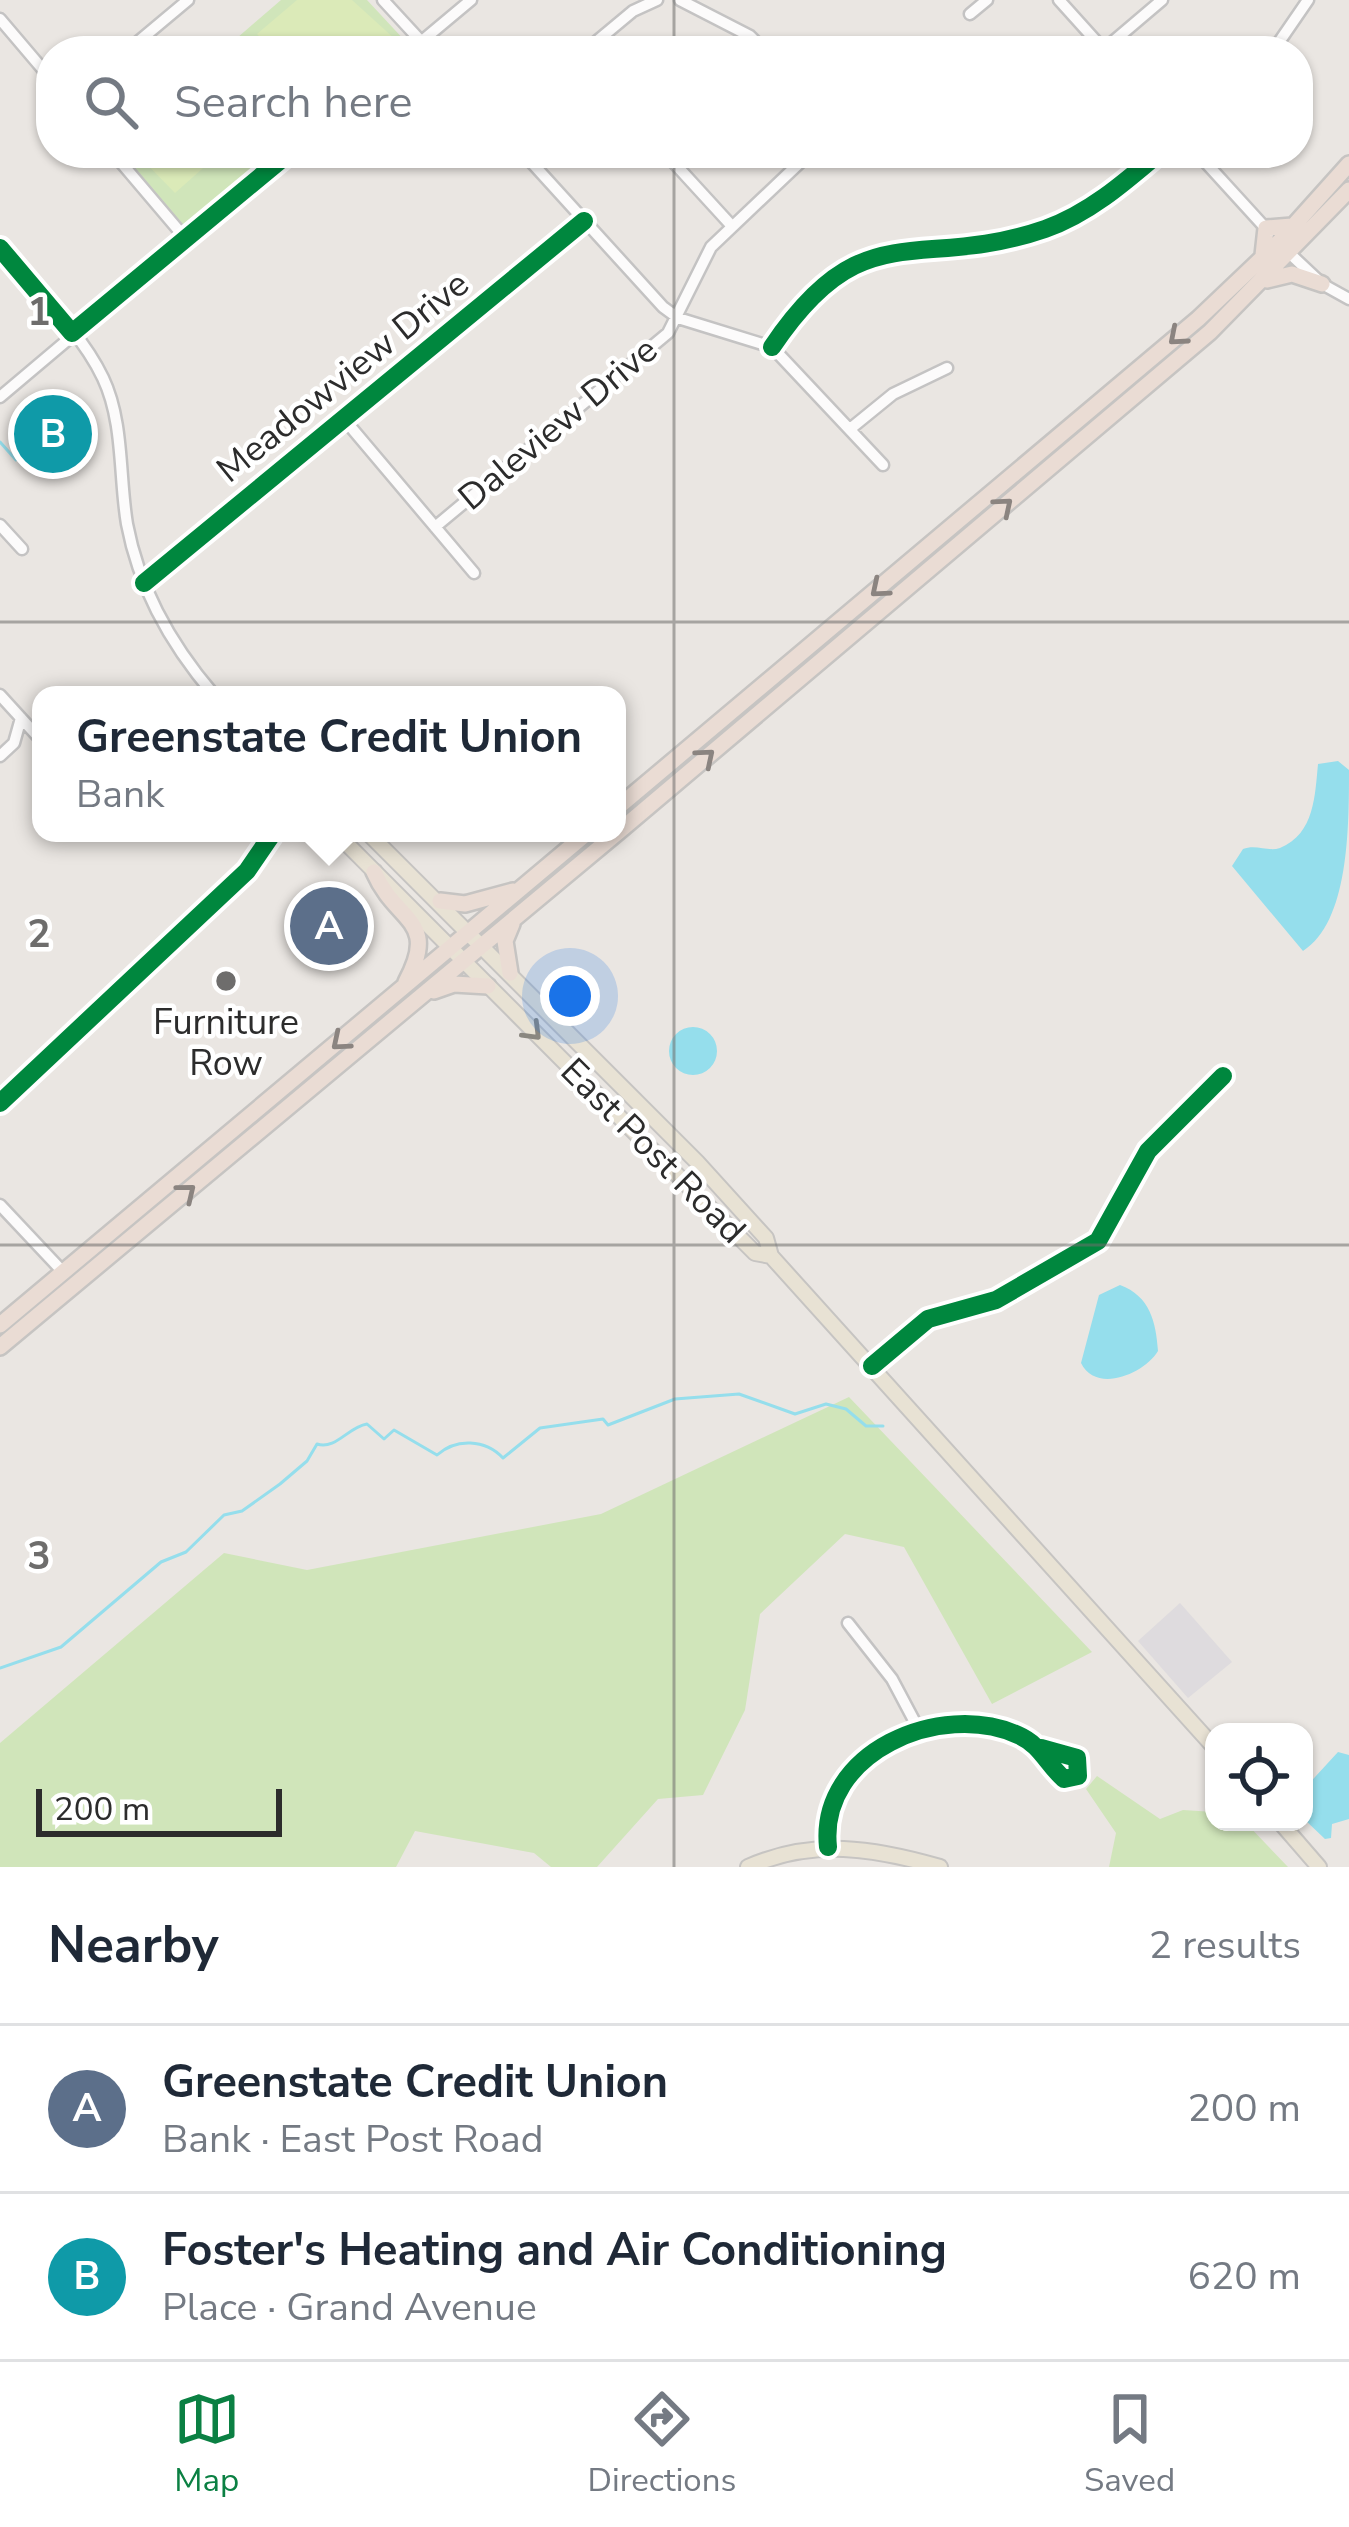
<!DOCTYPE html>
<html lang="en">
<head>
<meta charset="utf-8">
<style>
	body { margin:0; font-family:"Nunito Sans",sans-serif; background:#f6f6f7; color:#1f2937 }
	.controls { position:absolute; right:36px; bottom:36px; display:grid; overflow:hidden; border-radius:24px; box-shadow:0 3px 9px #0004 }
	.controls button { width:108px; height:108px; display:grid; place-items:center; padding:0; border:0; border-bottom:3px solid #e0e1e3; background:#fff; color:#1f2937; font:60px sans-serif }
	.scale { position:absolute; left:36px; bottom:30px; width:246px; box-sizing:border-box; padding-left:12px; border:6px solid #2c2c2c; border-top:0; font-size:33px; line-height:42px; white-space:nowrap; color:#2c2c2c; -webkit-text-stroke:9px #fff; paint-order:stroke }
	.you { position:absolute; left:570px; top:996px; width:42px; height:42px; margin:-30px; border:9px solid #fff; border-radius:50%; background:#1a73e8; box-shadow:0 0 0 18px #1a73e833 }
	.badge { display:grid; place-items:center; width:78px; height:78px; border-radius:50%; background:#0b8043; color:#fff; font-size:39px; font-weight:700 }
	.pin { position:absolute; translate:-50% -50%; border:6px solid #fff; box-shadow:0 3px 12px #0006 }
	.popup { position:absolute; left:32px; top:686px; width:594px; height:156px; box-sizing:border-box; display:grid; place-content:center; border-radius:24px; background:#fff; filter:drop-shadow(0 3px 9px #0005); font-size:39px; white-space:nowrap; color:#747a83 }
	.popup b { font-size:45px; color:#1f2937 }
	.popup::after { content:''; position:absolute; left:50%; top:100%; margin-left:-24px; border:24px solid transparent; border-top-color:#fff }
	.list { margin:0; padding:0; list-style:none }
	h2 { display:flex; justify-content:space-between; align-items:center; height:156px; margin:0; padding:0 48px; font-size:51px }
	h2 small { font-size:39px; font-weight:400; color:#747a83 }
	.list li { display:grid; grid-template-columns:78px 1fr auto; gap:36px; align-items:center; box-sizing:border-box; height:168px; padding:0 48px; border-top:3px solid #e0e1e3 }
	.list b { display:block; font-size:45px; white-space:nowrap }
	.list p { margin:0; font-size:39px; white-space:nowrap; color:#747a83 }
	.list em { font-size:39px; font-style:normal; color:#747a83 }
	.icon { flex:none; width:66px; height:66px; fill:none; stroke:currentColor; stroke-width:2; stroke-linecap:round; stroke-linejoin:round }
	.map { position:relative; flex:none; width:1349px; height:1867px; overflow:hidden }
	.search { position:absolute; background:#fff; box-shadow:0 3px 9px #0004; left:36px; right:36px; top:36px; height:132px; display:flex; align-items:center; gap:30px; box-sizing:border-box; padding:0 42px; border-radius:48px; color:#747a83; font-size:45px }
	.sheet { height:492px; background:#fff }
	nav { display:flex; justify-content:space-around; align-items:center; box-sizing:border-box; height:168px; border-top:3px solid #e0e1e3; background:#fff; font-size:33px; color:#747a83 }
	nav a { display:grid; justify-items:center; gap:6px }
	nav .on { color:#0b8043 }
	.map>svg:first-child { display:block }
	.industrial { fill:#dedbde }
	.green { fill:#d0e5ba }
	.pitch { fill:#dbeab8 }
	.water { fill:#95deec }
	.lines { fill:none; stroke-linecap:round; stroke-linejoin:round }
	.stream { stroke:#95deec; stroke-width:3 }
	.minor-casing { stroke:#c4c3c3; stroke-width:15 }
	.major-casing { stroke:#c6c4c2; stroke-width:18 }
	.highway-casing { stroke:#c6c4c2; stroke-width:20 }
	.minor { stroke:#fcfbfb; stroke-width:10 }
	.major { stroke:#e8e2d4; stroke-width:14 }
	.highway { stroke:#eadcd4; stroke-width:15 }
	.cycleway-casing { stroke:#fff; stroke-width:26 }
	.cycleway { stroke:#00873e; stroke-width:18 }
	.oneway { stroke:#8b8480 }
	.oneway2 { stroke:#8a8780 }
	.grid { fill:none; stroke:#6e6d6c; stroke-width:3; stroke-opacity:0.55 }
	.poi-dot { fill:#6e6d6c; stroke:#fff; stroke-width:4.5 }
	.labels { text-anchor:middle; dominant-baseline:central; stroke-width:9; stroke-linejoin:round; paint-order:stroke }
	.street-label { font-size:36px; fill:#2c2c2c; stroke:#fff }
	.poi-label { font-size:36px; fill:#2c2c2c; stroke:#fff }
	.grid-label { font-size:39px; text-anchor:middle; font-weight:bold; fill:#6e6d6c; stroke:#fff; stroke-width:9; stroke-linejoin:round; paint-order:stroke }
</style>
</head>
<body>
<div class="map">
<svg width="1349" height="1867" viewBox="0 0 1349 1867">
	<rect width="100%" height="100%" fill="#eae6e2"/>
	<path class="industrial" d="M1180,1603L1232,1662L1188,1698L1138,1641Z"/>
	<path class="green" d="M281,0H367L407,43L397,51H222Z
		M121,153H275L185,229Z
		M849,1397L1092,1652L992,1704L904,1547L845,1534L760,1614L745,1710L703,1795L658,1799L597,1867H551L534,1853L415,1831L396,1867H0V1743L224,1553L307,1570L601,1514Z
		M1097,1776L1160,1819L1183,1810L1214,1812V1822H1245L1288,1867H1109L1116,1833L1086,1789Z"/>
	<path class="pitch" d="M297,0H352L396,40L384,51H273L257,34Z
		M136,153H220L175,193Z"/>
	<path class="water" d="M1338,761L1349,770C1349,828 1349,922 1303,951L1232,866L1243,849C1256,844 1268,852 1280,848C1315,834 1315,794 1318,764Z
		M669 1051a24 24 0 1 1 48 0a24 24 0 1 1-48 0Z
		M1120,1285C1150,1296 1156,1322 1158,1351C1144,1374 1096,1394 1081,1363L1099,1295Z
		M1338,1752L1349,1755V1819L1332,1824L1331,1838L1325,1839L1304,1819V1789Z"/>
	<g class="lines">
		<path class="stream" d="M0,442L16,460
			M0,1668L61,1647L161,1562L186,1552L224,1515L242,1511L280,1484L307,1461L317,1444C336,1450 348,1427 367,1424L384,1439L394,1430L437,1455C456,1438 485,1439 503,1458L540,1428L603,1419L608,1425L675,1399L739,1394L795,1414L826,1404L846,1409L866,1426H883"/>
		<defs>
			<path id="minor" d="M383,0L430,51
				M680,0L750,36L755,41L752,51
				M1059,0L1105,51
				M970,14L987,0
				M0,19L51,79
				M127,51L188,0
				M410,51L471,0
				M585,51L633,11L657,0
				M1102,51L1162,0
				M1273,51L1308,0
				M113,153L186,239
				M523,153L663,307L678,318L772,347L883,465
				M665,153L730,224
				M1197,153L1269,232
				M0,248C34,288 80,330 103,378C124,422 119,477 127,524C139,588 172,646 214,695
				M1286,250L1322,284L1349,299
				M772,347C864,210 917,273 1045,229C1088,214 1124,183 1159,153
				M0,397L289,153
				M344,419L474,573
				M850,429L893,394L947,368
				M0,525L22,549
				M435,527L668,333L711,247L810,153
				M144,583L584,221
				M0,695L41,740
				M0,756L14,743L21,718
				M0,1103L247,871L273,833
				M0,1205L64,1273
				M872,1366L928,1319L996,1300L1098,1241L1148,1151L1223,1076
				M848,1623L892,1679L918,1728
				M828,1847C818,1752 941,1700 1018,1735C1041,1745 1046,1763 1064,1779L1078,1776L1077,1758L1041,1748"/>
			<path id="major" d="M336,833L755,1253L771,1256
				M368,833L697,1162L766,1238L771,1256L1214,1747
				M1280,1822L1319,1867
				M748,1867C813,1838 874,1848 940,1867"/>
			<path id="highway" d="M1263,255L1266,228L1292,226
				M1267,280L1292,274L1322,284
				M617,808L1198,319L1279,242L1349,164
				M617,833L1210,332L1349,190
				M374,872C396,923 440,919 406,982
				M440,901L465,904L513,891
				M510,973L505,941L512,924
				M434,991L454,984L488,986
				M0,1325L587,833
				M0,1347L617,833"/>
		</defs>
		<use href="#minor" class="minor-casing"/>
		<use href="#major" class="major-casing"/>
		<use href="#highway" class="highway-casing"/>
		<use href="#minor" class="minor"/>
		<use href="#major" class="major"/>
		<use href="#highway" class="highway"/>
		<defs>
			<path id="cycleway" d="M0,248L72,333L289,153
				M772,347C864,210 917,273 1045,229C1088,214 1124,183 1159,153
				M144,583L584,221
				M0,1103L247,871L273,833
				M872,1366L928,1319L996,1300L1098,1241L1148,1151L1223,1076
				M828,1847C818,1752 941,1700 1018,1735C1041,1745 1046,1763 1064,1779L1078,1776L1077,1758L1041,1748"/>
		</defs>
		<use href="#cycleway" class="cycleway-casing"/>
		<use href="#cycleway" class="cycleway"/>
	</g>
	<defs><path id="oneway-chevron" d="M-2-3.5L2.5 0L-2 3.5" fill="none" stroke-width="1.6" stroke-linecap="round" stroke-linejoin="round" transform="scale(3)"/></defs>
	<g class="oneway">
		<use href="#oneway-chevron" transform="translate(1177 337) rotate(139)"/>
		<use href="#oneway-chevron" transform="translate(1004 506) rotate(-40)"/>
		<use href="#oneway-chevron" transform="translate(879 589) rotate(140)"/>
		<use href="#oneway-chevron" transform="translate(706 757) rotate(-40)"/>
		<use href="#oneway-chevron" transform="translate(340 1042) rotate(140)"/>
		<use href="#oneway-chevron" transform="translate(187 1192) rotate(-39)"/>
	</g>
	<use class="oneway2" href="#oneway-chevron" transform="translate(533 1032) rotate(45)"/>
	<path class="grid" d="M674,0V51M674,153V1867M0,622H1349M0,1245H1349"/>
	<circle class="poi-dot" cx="226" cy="981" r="12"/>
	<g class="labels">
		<g class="street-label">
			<text transform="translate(343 377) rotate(-39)">Meadowview Drive</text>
			<text transform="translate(558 424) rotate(-40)">Daleview Drive</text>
			<text transform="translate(653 1151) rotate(45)">East Post Road</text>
		</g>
		<g class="poi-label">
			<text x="226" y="1022">Furniture<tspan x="226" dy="41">Row</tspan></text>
		</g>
	</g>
	<g class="grid-label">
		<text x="39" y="325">1</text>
		<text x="39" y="947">2</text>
		<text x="39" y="1569">3</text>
	</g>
</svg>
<div class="controls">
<button><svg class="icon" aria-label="locate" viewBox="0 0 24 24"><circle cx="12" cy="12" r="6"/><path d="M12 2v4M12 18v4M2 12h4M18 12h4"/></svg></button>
</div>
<div class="scale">200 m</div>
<div class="you"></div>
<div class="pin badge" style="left:329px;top:926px;background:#5c6f8a">A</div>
<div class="popup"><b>Greenstate Credit Union</b>Bank</div>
<div class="pin badge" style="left:53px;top:434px;background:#0f9aa8">B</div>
<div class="search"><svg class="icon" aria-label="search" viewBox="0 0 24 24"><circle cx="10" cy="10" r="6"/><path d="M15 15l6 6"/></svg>Search here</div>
</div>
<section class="sheet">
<h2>Nearby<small>2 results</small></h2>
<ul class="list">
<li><span class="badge" style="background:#5c6f8a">A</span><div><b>Greenstate Credit Union</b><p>Bank · East Post Road</p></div><em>200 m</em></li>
<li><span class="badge" style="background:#0f9aa8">B</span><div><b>Foster's Heating and Air Conditioning</b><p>Place · Grand Avenue</p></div><em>620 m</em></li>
</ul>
</section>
<nav>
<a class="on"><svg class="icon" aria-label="map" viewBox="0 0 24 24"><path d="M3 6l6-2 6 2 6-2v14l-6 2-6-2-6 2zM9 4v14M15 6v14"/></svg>Map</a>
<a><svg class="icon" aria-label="directions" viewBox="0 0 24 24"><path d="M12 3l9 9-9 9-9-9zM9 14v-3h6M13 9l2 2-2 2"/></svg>Directions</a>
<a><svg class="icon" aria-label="saved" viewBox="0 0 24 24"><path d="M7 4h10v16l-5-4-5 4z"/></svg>Saved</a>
</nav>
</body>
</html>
